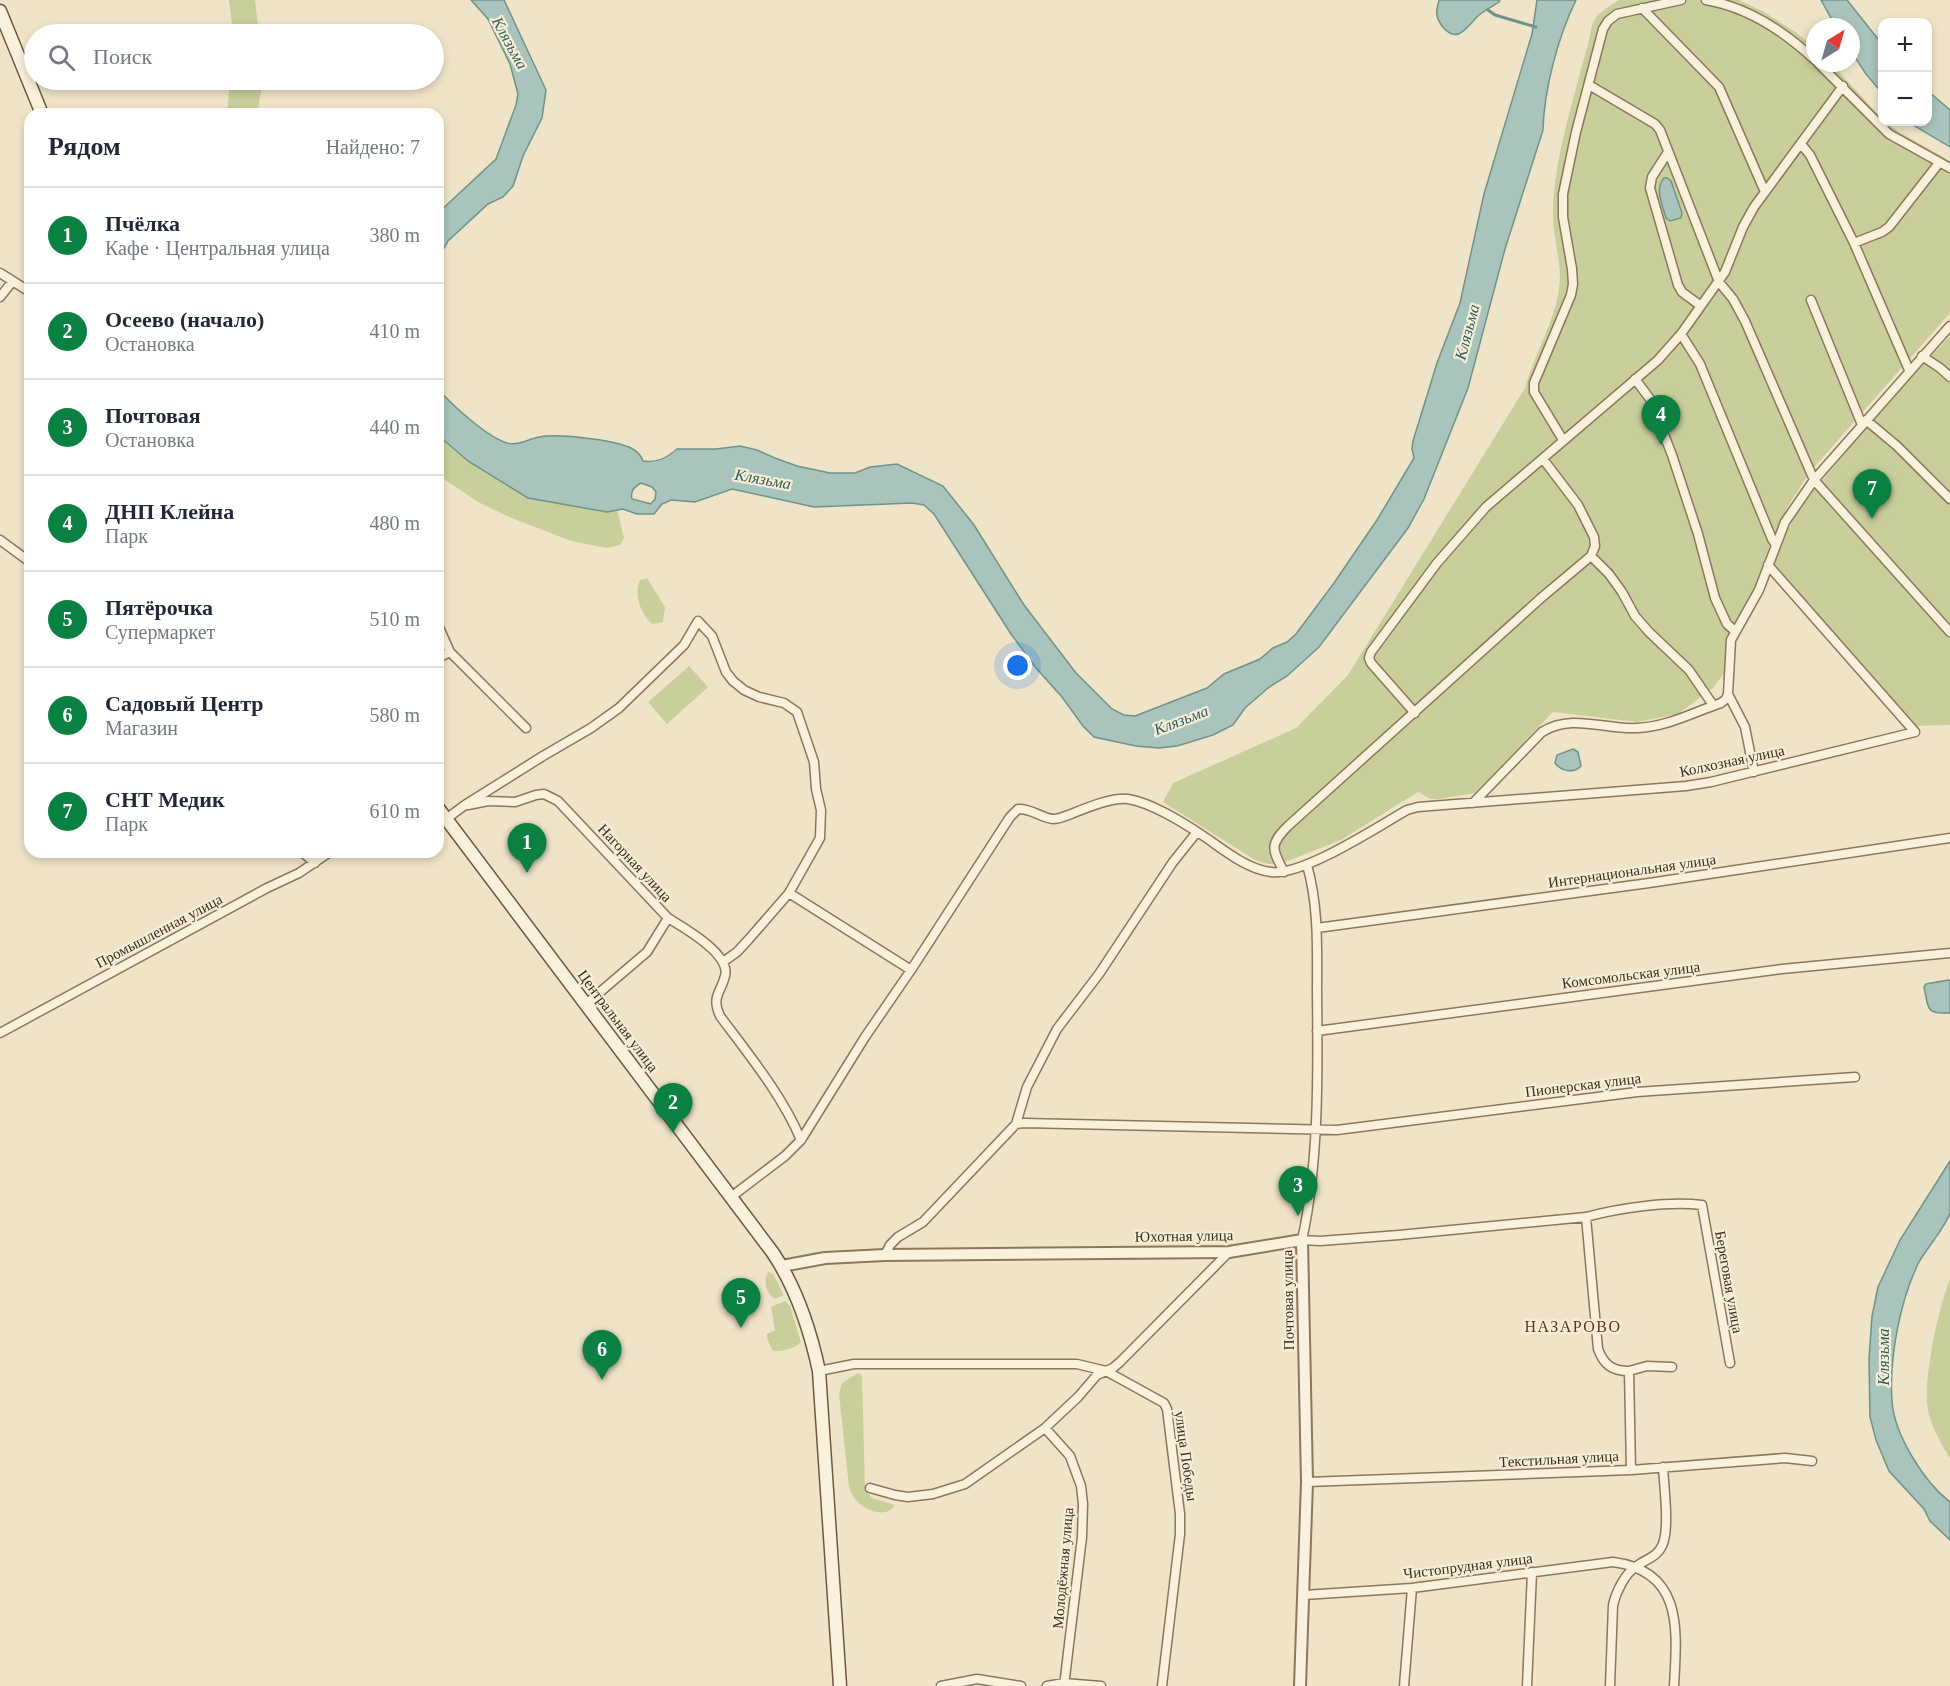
<!DOCTYPE html>
<html lang="ru">
<head>
<meta charset="utf-8">
<style>
	body { margin:0; font-family:"Times New Roman",serif; background:#f6f6f7; color:#1f2937 }
	.controls { position:absolute; right:18px; top:18px; display:grid; overflow:hidden; border-radius:12px; box-shadow:0 3px 9px #0003 }
	.controls button { width:54px; height:54px; display:grid; place-items:center; padding:0; border:0; border-bottom:2px solid #e0e1e3; background:#fff; color:#1f2937; font:30px sans-serif }
	.compass { position:absolute; left:1806px; top:18px; width:54px; height:54px; border-radius:50%; background:#fff; box-shadow:0 3px 9px #0003; rotate:37deg }
	.you { position:absolute; left:1018px; top:666px; width:21px; height:21px; margin:-15px; border:4px solid #fff; border-radius:50%; background:#1a73e8; box-shadow:0 0 0 9px #1a73e833 }
	.badge { display:grid; place-items:center; width:39px; height:39px; border-radius:50%; background:#0b8043; color:#fff; font-size:20px; font-weight:700 }
	.pin { position:absolute; translate:-50% -50px; filter:drop-shadow(0 2px 3px #0008) }
	.pin::after { content:''; position:absolute; top:32px; width:21px; height:18px; background:inherit; clip-path:polygon(0 0,100% 0,50% 100%) }
	.list { margin:0; padding:0; list-style:none }
	h2 { display:flex; justify-content:space-between; align-items:center; height:78px; margin:0; padding:0 24px; font-size:26px }
	h2 small { font-size:20px; font-weight:400; color:#747a83 }
	.list li { display:grid; grid-template-columns:39px 1fr auto; gap:18px; align-items:center; box-sizing:border-box; height:96px; padding:0 24px; border-top:2px solid #e0e1e3 }
	.list b { display:block; font-size:22px; white-space:nowrap }
	.list p { margin:0; font-size:20px; white-space:nowrap; color:#747a83 }
	.list em { font-size:20px; font-style:normal; color:#747a83 }
	.icon { flex:none; width:33px; height:33px; fill:none; stroke:currentColor; stroke-width:2; stroke-linecap:round; stroke-linejoin:round }
	.map { position:relative; flex:none; width:1950px; height:1686px; overflow:hidden }
	.search { position:absolute; background:#fff; box-shadow:0 3px 9px #0003; left:24px; top:24px; width:420px; height:66px; display:flex; align-items:center; gap:15px; box-sizing:border-box; padding:0 21px; border-radius:33px; color:#747a83; font-size:22px }
	.panel { position:absolute; background:#fff; box-shadow:0 3px 9px #0003; left:24px; top:108px; width:420px; height:750px; border-radius:18px }
	.map>svg:first-child { display:block }
	.green { fill:#c9cf9b }
	.water { fill:#a9c4bc; stroke:#6f938a; stroke-width:1.5; fill-rule:evenodd }
	.lines { fill:none; stroke-linecap:round; stroke-linejoin:round }
	.stream { stroke:#6f938a; stroke-width:3 }
	.minor-casing { stroke:#8d765c; stroke-width:11 }
	.tertiary-casing { stroke:#8d765c; stroke-width:14 }
	.secondary-casing { stroke:#6f573f; stroke-width:15 }
	.minor { stroke:#faf1dc; stroke-width:8 }
	.tertiary { stroke:#faf1dc; stroke-width:10 }
	.secondary { stroke:#faf1dc; stroke-width:12 }
	.labels { text-anchor:middle; dominant-baseline:central; stroke-width:4.5; stroke-linejoin:round; paint-order:stroke }
	.street-label { font-size:15px; fill:#3d2e20; stroke:#f7eed8 }
	.water-label { font-size:16px; font-style:italic; fill:#2f5d5a; stroke:#f7eed8 }
	.neighbourhood-label { font-size:16px; letter-spacing:1.5px; fill:#6b2e1e; stroke:#f7eed8 }
</style>
</head>
<body>
<div class="map">
<svg width="1950" height="1686" viewBox="0 0 1950 1686">
	<rect width="100%" height="100%" fill="#f0e4c8"/>
	<path class="green" d="M229,0H255L259,34H233Z
		M1619,0H1739L1764,12L1797,33L1815,48V63H1831L1882,119V122H1886L1899,132L1950,161V313L1810,472L1788,506L1772,539L1756,584L1727,638L1724,673L1713,688L1678,714L1637,722L1553,712L1475,793L1439,799H1430L1418,792L1341,840L1280,864H1268L1255,860L1163,802L1173,783L1296,728L1348,675L1525,388C1534,355 1554,323 1559,289C1563,263 1552,237 1553,211C1554,161 1572,104 1585,55C1588,47 1591,25 1594,20C1600,11 1611,5 1619,0Z
		M230,80H261V92L257,114H227Z
		M1950,336V725L1915,726L1774,566L1787,531L1801,506L1874,418Z
		M438,435L468,461L528,498L607,512L617,510L624,538L620,545L607,548L571,541L507,516L478,502L438,475Z
		M647,578L665,607L663,622L652,624C640,613 634,595 640,580Z
		M689,666L708,687L667,724L648,702Z
		M768,1272L773,1274L784,1295L775,1299C766,1293 763,1282 768,1272Z
		M1950,1279V1459C1941,1442 1928,1423 1927,1403C1925,1371 1938,1309 1950,1279Z
		M785,1301L790,1306L801,1342C796,1348 780,1353 772,1350L767,1338V1334L775,1330L771,1307Z
		M858,1373L862,1376L865,1490L872,1498L895,1505C887,1519 865,1511 856,1500C853,1497 851,1492 849,1487L839,1394L842,1383Z"/>
	<path class="water" d="M471,0H504L546,90L542,118L523,156L513,186L503,197L488,204L448,241L438,259V213L496,159L516,105L518,94L510,64L488,19Z
		M1439,0H1500L1499,2C1493,6 1485,10 1479,15C1467,26 1458,46 1442,26C1435,16 1436,11 1439,0Z
		M1537,0H1576C1558,37 1544,89 1543,130L1505,249L1468,388L1424,499L1408,528L1319,647L1287,676L1268,688L1245,708L1233,725L1213,735L1177,746L1159,748L1136,746L1094,737L1083,726L1062,697L1036,668L1011,634L934,514L924,505L912,503L814,507L732,489L695,502L671,500L662,504L654,514H637L623,509L607,512L528,498L468,461L438,435V389C452,405 487,437 507,443C519,446 528,439 539,437C557,433 614,440 631,448C637,451 641,455 643,461C657,463 667,458 677,449H716L740,446L757,450L775,458L797,466L830,473H855L870,467L897,464L943,486L974,525L1024,605L1076,673L1112,709L1124,715L1135,716L1207,688L1224,674L1260,659L1273,648L1287,642L1296,634L1334,583L1377,520L1414,458L1412,449L1413,441L1437,363L1460,303L1484,194L1532,34ZM641,483L652,487L656,492L655,499L651,504L632,499C630,491 634,487 641,483Z
		M1821,0H1847L1882,44V93L1866,74L1851,51V27H1836Z
		M1928,91L1950,110V147L1908,122H1928Z
		M1664,178H1667L1671,181L1682,213L1681,218L1670,221L1666,218C1663,206 1654,189 1664,178Z
		M1573,749L1578,752L1581,766C1573,774 1561,771 1555,763L1557,755Z
		M1948,980L1950,981V1013C1925,1014 1929,1009 1924,987L1926,984Z
		M1950,1161C1950,1177 1950,1196 1950,1212C1948,1224 1926,1249 1919,1262C1900,1300 1889,1358 1892,1401C1894,1434 1924,1482 1950,1502V1540L1930,1521L1924,1509L1889,1471L1876,1440L1870,1417L1869,1359L1872,1316L1878,1287L1900,1240Z"/>
	<g class="lines">
		<path class="stream" d="M1488,10L1495,15L1536,27"/>
		<defs>
			<path id="minor" d="M1706,0C1747,7 1785,32 1815,60
				M1642,8L1719,87L1765,192
				M1818,63L1889,134L1950,168
				M1589,85L1655,124L1660,130L1719,282L1733,299L1745,321L1814,480L1950,632
				M1801,144L1810,155L1854,243L1909,370
				M1668,152L1652,177L1650,188L1678,285L1682,292L1701,306
				M1854,243L1882,232L1889,227L1939,163
				M0,273L30,292
				M0,297L12,282
				M1811,300L1862,425
				M1681,334L1700,364L1772,539L1776,545
				M1922,356L1940,368L1950,377
				M1635,379L1650,399L1672,455L1698,534L1715,598L1727,624L1735,631
				M1866,420L1897,446L1950,499
				M1563,440L1534,392V383L1571,295L1573,284L1572,269L1563,217V194L1576,132L1603,29L1608,21L1617,14L1681,0
				M0,540L30,562
				M1591,556L1609,574L1622,592L1635,616L1649,632L1689,670L1713,705
				M438,625L450,652L526,728
				M438,658L450,652
				M1728,694L1745,727L1754,772
				M1415,713L1371,663L1369,658L1371,652L1437,563L1486,507L1658,360L1681,334L1725,272L1743,227L1754,207L1843,86
				M1473,803L1542,732C1572,713 1605,730 1637,728C1667,727 1694,712 1721,703L1726,699L1728,694L1731,640L1759,590L1785,522L1814,480L1950,326
				M468,805L488,801L515,802L536,795L544,794L558,801L668,918C684,928 731,954 725,976C721,993 711,996 720,1016C749,1055 782,1095 801,1140
				M446,819L465,805L543,756L591,728L619,708L684,645L698,621L712,636L726,672L733,681L744,690L759,697L784,703L797,712L814,762L816,789L821,810L820,838L789,893L749,939L737,952L723,962
				M302,852L315,863
				M1307,865C1319,907 1317,950 1317,993C1318,1071 1319,1164 1302,1240L1320,1241L1399,1235L1586,1217C1619,1208 1668,1201 1702,1205L1730,1363
				M1284,872C1272,849 1269,845 1288,826L1541,598L1591,556L1595,546L1594,537L1578,505L1543,459
				M789,893L911,970
				M1317,928L1649,883L1950,838
				M586,1004L647,952L668,918
				M1317,1031L1782,969L1950,953
				M0,1033L267,888L299,873L330,852
				M1016,1124L1027,1087L1057,1029L1099,974L1173,862L1197,832
				M731,1197L785,1156L801,1140L865,1037L911,970L1010,817L1018,809C1031,808 1041,818 1053,819C1059,819 1066,816 1071,814C1086,808 1112,797 1128,799C1152,803 1182,822 1202,835C1223,849 1246,869 1271,872C1303,876 1377,827 1407,810L1418,807L1686,786L1711,782L1915,732L1768,565
				M1586,1217L1598,1349C1604,1365 1612,1371 1629,1371L1631,1470
				M885,1255L890,1245L898,1237L923,1222L1016,1124L1024,1123L1337,1130L1637,1092L1855,1077
				M819,1371L854,1364H1077L1106,1371L1164,1403L1167,1409L1180,1514V1534L1162,1686
				M1629,1371L1647,1366L1672,1367
				M1045,1428L1070,1456L1081,1486L1083,1504L1082,1537L1064,1686
				M1307,1482L1631,1470L1785,1458L1812,1461
				M870,1488L895,1495L908,1497L933,1494L965,1484L1045,1428L1078,1397L1097,1375L1113,1368L1120,1362L1229,1252
				M1304,1595L1412,1588L1613,1562C1684,1571 1677,1631 1674,1686
				M941,1686L977,1679L1021,1686
				M1047,1686L1064,1683L1101,1686
				M1404,1686L1412,1588
				M1527,1686L1532,1572
				M1610,1686L1613,1605C1616,1592 1625,1573 1637,1566C1646,1559 1657,1557 1662,1546C1670,1530 1664,1486 1663,1467"/>
			<path id="tertiary" d="M782,1266L825,1258L885,1255L1229,1252L1302,1240L1307,1482L1300,1686"/>
			<path id="secondary" d="M0,11L42,114
				M438,808L773,1253C797,1289 810,1329 819,1371L840,1686"/>
		</defs>
		<use href="#minor" class="minor-casing"/>
		<use href="#tertiary" class="tertiary-casing"/>
		<use href="#secondary" class="secondary-casing"/>
		<use href="#minor" class="minor"/>
		<use href="#tertiary" class="tertiary"/>
		<use href="#secondary" class="secondary"/>
	</g>
	<g class="labels">
		<g class="street-label">
			<text transform="translate(1732 761) rotate(-12)">Колхозная улица</text>
			<text transform="translate(635 863) rotate(47)">Нагорная улица</text>
			<text transform="translate(1632 871) rotate(-8)">Интернациональная улица</text>
			<text transform="translate(159 931) rotate(-28)">Промышленная улица</text>
			<text transform="translate(1631 975) rotate(-7)">Комсомольская улица</text>
			<text transform="translate(618 1021) rotate(53)">Центральная улица</text>
			<text transform="translate(1583 1085) rotate(-7)">Пионерская улица</text>
			<text transform="translate(1184 1236) rotate(-1)">Юхотная улица</text>
			<text transform="translate(1729 1282) rotate(80)">Береговая улица</text>
			<text transform="translate(1288 1300) rotate(-91)">Почтовая улица</text>
			<text transform="translate(1186 1456) rotate(82)">улица Победы</text>
			<text transform="translate(1559 1459) rotate(-3)">Текстильная улица</text>
			<text transform="translate(1468 1566) rotate(-7)">Чистопрудная улица</text>
			<text transform="translate(1063 1568) rotate(-85)">Молодёжная улица</text>
		</g>
		<g class="water-label">
			<text transform="translate(510 43) rotate(61)">Клязьма</text>
			<text transform="translate(1467 332) rotate(-75)">Клязьма</text>
			<text transform="translate(763 479) rotate(10)">Клязьма</text>
			<text transform="translate(1181 720) rotate(-21)">Клязьма</text>
			<text transform="translate(1883 1357) rotate(-90)">Клязьма</text>
		</g>
		<g class="neighbourhood-label">
			<text x="1573" y="1326">НАЗАРОВО</text>
		</g>
	</g>
</svg>
<div class="controls">
<button>+</button>
<button>−</button>
</div>
<svg class="compass" viewBox="-18 -18 36 36"><path d="M0-13l5 13h-10z" fill="#e53935"/><path d="M0 13l5-13h-10z" fill="#747a83"/></svg>
<div class="you"></div>
<div class="pin badge" style="left:527px;top:873px">1</div>
<div class="pin badge" style="left:673px;top:1133px">2</div>
<div class="pin badge" style="left:1298px;top:1216px">3</div>
<div class="pin badge" style="left:1661px;top:445px">4</div>
<div class="pin badge" style="left:741px;top:1328px">5</div>
<div class="pin badge" style="left:602px;top:1380px">6</div>
<div class="pin badge" style="left:1872px;top:519px">7</div>
<div class="search"><svg class="icon" aria-label="search" viewBox="0 0 24 24"><circle cx="10" cy="10" r="6"/><path d="M15 15l6 6"/></svg>Поиск</div>
<section class="panel">
<h2>Рядом<small>Найдено: 7</small></h2>
<ul class="list">
<li><span class="badge">1</span><div><b>Пчёлка</b><p>Кафе · Центральная улица</p></div><em>380 m</em></li>
<li><span class="badge">2</span><div><b>Осеево (начало)</b><p>Остановка</p></div><em>410 m</em></li>
<li><span class="badge">3</span><div><b>Почтовая</b><p>Остановка</p></div><em>440 m</em></li>
<li><span class="badge">4</span><div><b>ДНП Клейна</b><p>Парк</p></div><em>480 m</em></li>
<li><span class="badge">5</span><div><b>Пятёрочка</b><p>Супермаркет</p></div><em>510 m</em></li>
<li><span class="badge">6</span><div><b>Садовый Центр</b><p>Магазин</p></div><em>580 m</em></li>
<li><span class="badge">7</span><div><b>СНТ Медик</b><p>Парк</p></div><em>610 m</em></li>
</ul>
</section>
</div>
</body>
</html>
